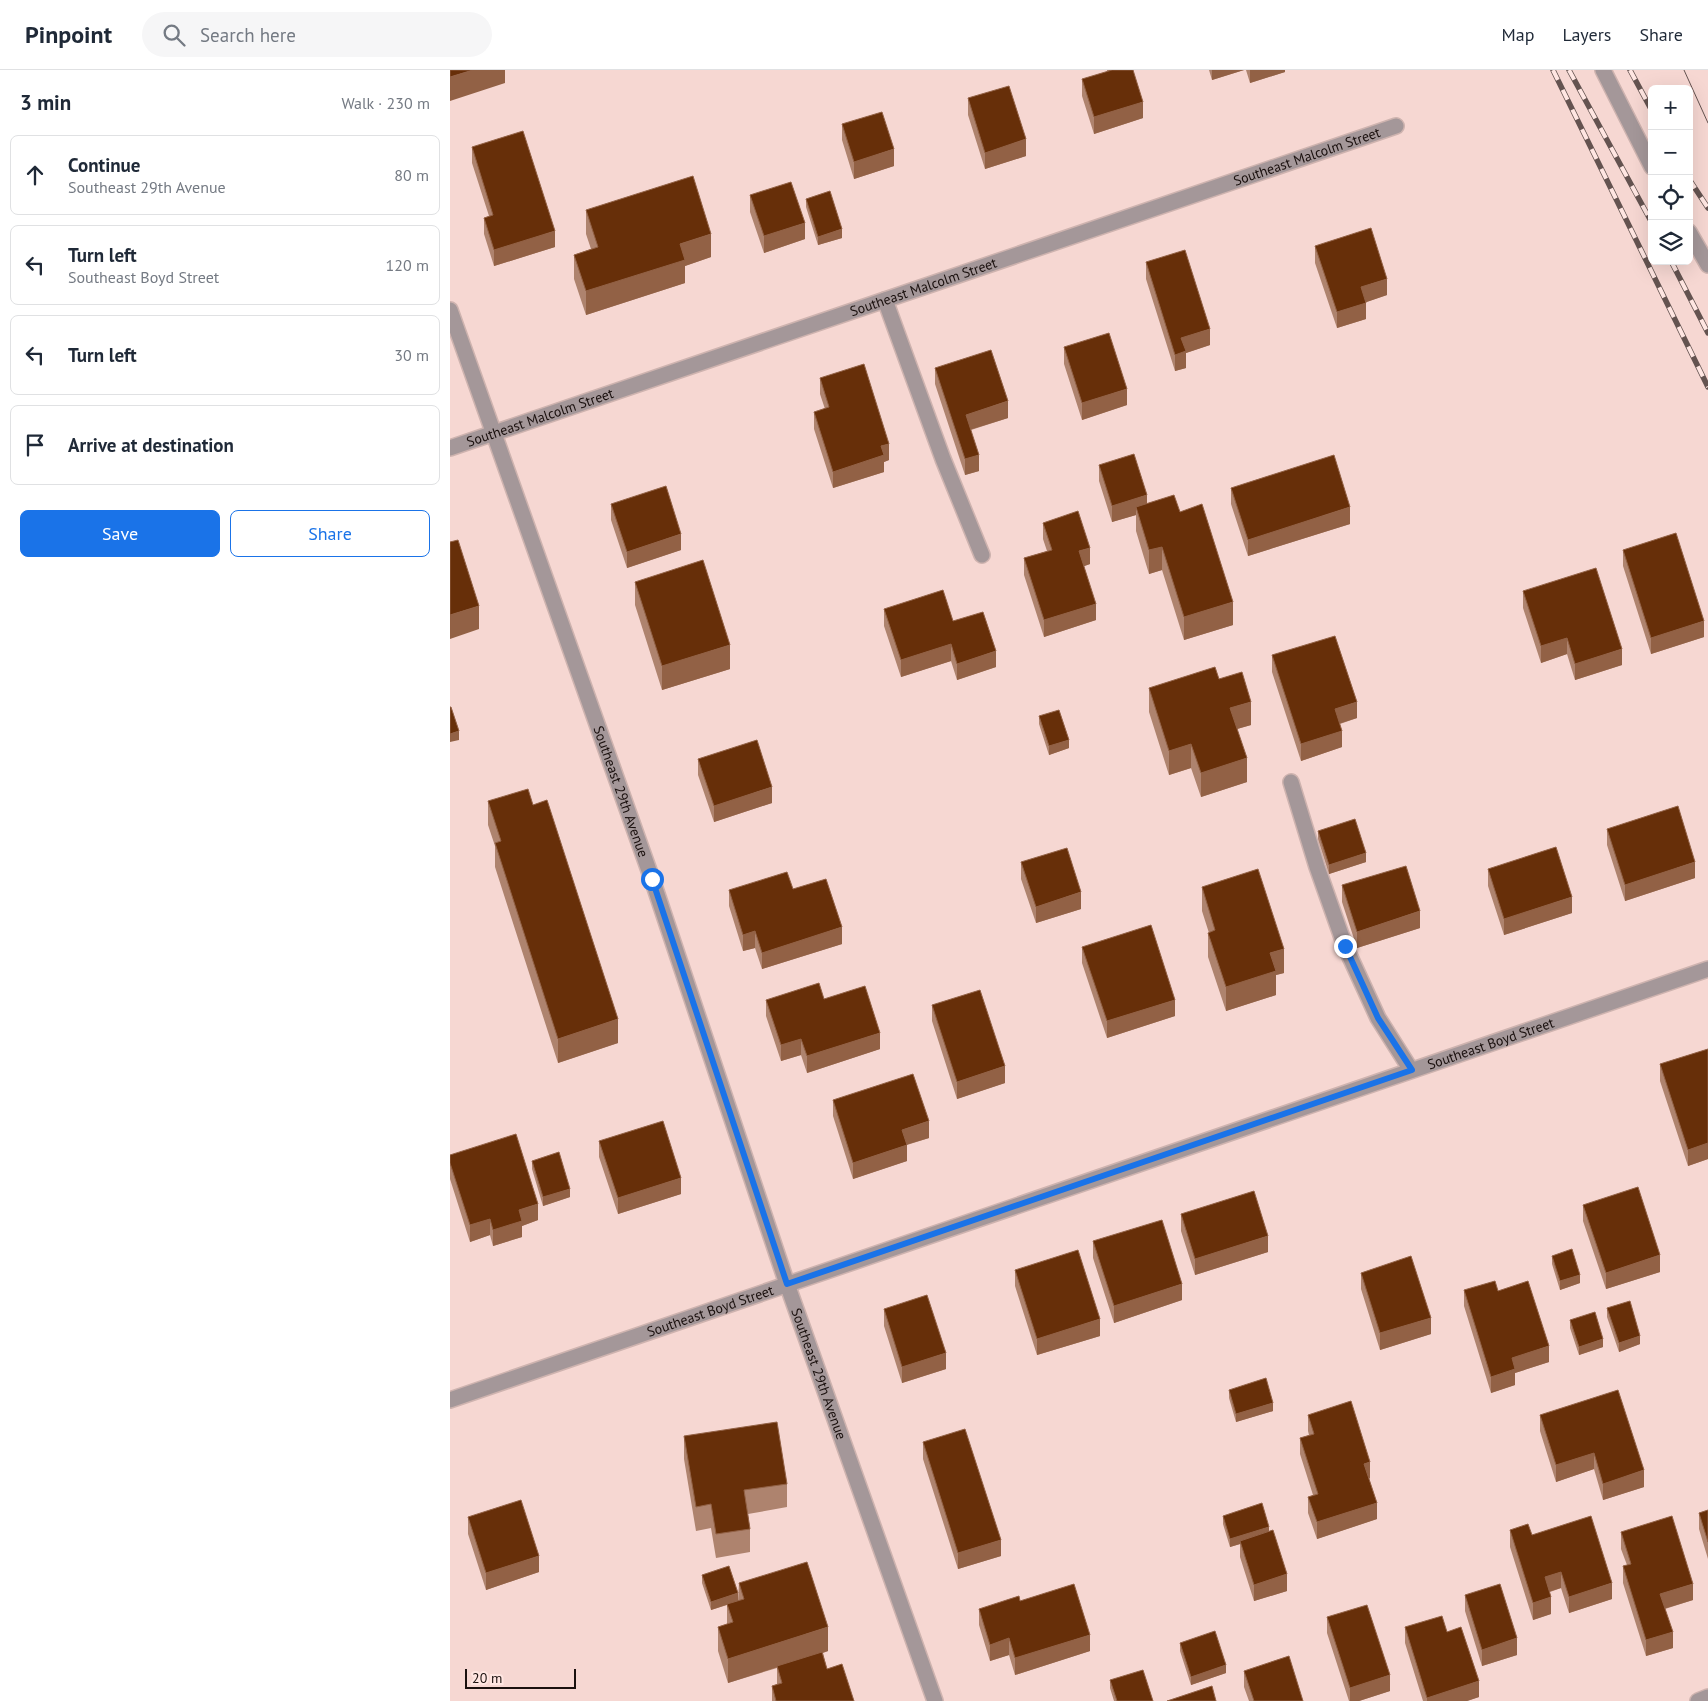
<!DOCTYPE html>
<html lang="en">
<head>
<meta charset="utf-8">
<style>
	body { margin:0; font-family:"PT Sans",sans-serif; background:#f6f6f7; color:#1f2937 }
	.controls { position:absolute; right:15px; top:15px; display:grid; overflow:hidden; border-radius:8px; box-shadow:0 5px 20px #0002 }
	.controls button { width:45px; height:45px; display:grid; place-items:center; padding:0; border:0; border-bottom:1px solid #e0e1e3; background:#fff; color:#1f2937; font:25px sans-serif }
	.scale { position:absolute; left:15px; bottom:12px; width:111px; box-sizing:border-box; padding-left:5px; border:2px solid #1a100e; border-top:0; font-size:14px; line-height:18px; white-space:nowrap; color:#1a100e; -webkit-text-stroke:4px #ffe6e2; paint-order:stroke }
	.stop { position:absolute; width:15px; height:15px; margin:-11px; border:4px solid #1a73e8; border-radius:50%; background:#fff }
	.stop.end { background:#1a73e8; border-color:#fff; box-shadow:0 1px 5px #0008 }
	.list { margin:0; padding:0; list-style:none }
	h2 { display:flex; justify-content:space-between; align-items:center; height:65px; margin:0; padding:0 20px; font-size:21px }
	h2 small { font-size:16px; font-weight:400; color:#747a83 }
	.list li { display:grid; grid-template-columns:32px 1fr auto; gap:15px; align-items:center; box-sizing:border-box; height:80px; margin:0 10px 10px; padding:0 10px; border:1px solid #e0e1e3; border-radius:8px }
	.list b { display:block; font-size:19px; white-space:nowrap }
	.list p { margin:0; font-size:16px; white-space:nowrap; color:#747a83 }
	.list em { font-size:16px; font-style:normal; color:#747a83 }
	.actions { display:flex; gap:10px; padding:15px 20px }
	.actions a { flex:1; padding:11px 0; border:1px solid #1a73e8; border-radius:8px; text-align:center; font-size:18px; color:#1a73e8 }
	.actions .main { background:#1a73e8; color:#fff }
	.icon { flex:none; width:28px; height:28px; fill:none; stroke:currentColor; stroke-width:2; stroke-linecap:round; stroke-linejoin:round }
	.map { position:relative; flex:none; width:1258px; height:1631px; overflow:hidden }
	header { display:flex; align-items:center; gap:30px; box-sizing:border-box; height:70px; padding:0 25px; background:#fff; border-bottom:1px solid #e0e1e3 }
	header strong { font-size:24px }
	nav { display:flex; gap:28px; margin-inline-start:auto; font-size:18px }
	.search { width:350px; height:45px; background:#f6f6f7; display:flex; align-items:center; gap:12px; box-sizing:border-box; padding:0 18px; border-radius:28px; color:#747a83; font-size:19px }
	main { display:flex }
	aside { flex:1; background:#fff }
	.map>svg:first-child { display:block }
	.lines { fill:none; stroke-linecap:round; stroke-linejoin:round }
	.service-casing { stroke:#ceb3af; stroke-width:18 }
	.minor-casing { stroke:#ceb3af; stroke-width:18 }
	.service { stroke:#a49799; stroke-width:15 }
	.minor { stroke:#a49799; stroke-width:15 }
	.tram { stroke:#645350; stroke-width:1 }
	.rail-casing { stroke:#645350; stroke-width:5.5 }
	.rail { stroke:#ffe6e2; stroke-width:4; stroke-dasharray:11; stroke-linecap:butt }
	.wall { fill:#ae836e }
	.shaded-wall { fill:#926145 }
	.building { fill:#672f09; stroke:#926145 }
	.route { stroke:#1a73e8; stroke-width:6 }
	.labels { text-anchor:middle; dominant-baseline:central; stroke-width:5; stroke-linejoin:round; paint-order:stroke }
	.street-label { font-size:14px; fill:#1a100e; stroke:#ffe6e2 }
</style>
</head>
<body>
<header>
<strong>Pinpoint</strong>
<div class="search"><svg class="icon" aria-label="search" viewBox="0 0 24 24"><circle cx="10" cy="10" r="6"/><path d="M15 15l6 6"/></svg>Search here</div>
<nav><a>Map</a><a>Layers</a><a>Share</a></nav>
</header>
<main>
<aside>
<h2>3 min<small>Walk · 230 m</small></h2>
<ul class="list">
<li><svg class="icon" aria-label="ahead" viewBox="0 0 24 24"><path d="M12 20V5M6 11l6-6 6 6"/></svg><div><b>Continue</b><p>Southeast 29th Avenue</p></div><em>80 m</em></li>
<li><svg class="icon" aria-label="left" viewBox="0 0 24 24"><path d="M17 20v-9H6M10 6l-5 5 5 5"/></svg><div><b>Turn left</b><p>Southeast Boyd Street</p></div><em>120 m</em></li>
<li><svg class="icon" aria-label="left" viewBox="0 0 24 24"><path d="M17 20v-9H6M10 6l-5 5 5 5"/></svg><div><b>Turn left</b></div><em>30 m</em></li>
<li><svg class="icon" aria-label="arrive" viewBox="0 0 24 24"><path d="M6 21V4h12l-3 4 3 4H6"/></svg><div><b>Arrive at destination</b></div></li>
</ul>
<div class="actions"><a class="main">Save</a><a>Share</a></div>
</aside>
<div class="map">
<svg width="1258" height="1631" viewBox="0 0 1258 1631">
	<rect width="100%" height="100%" fill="#f6d7d2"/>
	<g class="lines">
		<defs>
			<path id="service" d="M1153,0L1202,97
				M1239,162L1258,195
				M435,230L493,389L532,485
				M841,712L867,797L895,876L928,948L961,1000"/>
			<g id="minor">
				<path id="s1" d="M0,240L202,809L337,1214L485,1631"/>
				<path id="s2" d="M0,378L946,56"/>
				<path id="s3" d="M0,1330L1258,899"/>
				<path d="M1248,1631L1258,1627"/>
			</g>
		</defs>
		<use href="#service" class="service-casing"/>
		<use href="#minor" class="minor-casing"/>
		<use href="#service" class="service"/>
		<use href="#minor" class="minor"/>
		<path class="tram" d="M1234,0L1258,53"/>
		<defs>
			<path id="rail" d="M1103,0L1258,317
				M1119,0L1202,153
				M1180,0L1202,41
				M1239,109L1258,138
				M1221,191L1258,263"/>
		</defs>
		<use href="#rail" class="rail-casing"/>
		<use href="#rail" class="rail"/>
	</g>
	<path class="wall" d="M657,0H683L693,48L644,64L632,26V9L657,2Z
		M759,0H794L762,10Z
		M796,0H835V2L800,13Z
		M518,28L576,86L535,99L518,45Z
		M392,54L444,96L404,109L392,70Z
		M22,77L105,177L44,196L34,164V148L39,146L22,93Z
		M300,125L355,169L314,183L300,142Z
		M356,129L392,168L368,175L356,137Z
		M136,140L261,187L235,196V213L136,245L124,209V185L141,179L136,164Z
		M865,176L937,225L916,232V249L887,258L865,193Z
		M696,192L760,275L736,283V298L725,301L696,209Z
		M614,277L677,335L632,350L614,294Z
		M485,298L558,348L521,360L529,401L515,405L485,314Z
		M370,308L439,390L434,392V402L383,418L364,359V342L375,339L370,324Z
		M649,395L697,433L730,442L783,555L734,570L712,500L699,504L686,461V445L662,452L649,411Z
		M781,418L900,454L798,486L781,434Z
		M161,434L231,480L177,498L161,450Z
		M593,453L640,494L634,496L646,550L594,567L574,505V488L597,481L593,469Z
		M1173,480L1254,567L1201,584L1173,496Z
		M185,512L280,599L212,620L185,535Z
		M1073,521L1172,595L1125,610L1117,584L1091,593L1073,538Z
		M434,539L503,551L546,597L507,610L501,591L451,607L434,556Z
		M822,585L907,648L890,654L892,677L851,691L822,602Z
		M769,609L801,655L787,659L797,712L751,727L741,698L719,705L699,642V618Z
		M589,646L619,678L599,685L589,654Z
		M248,689L322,733L264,752L248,705Z
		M38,731L83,735L168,973L108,993L45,797V776L38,755Z
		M1157,759L1245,808L1175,831L1157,775Z
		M868,761L916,792L879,804L868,769Z
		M571,792L631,839L586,853L571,809Z
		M1038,799L1122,843L1054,865L1038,816Z
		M892,815L970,858L907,878L892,832Z
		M752,817L834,903L826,905V925L776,941L758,887V863H759L752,841Z
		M343,819L392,874L312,899L305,878L293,881L279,836V820Z
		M632,877L725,946L657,968L632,893Z
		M374,929L430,979L357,1003L351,985L331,991L316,946V930Z
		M482,935L555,1013L507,1029L482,951Z
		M1258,979V1089L1238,1096L1210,1011V994Z
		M383,1030L479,1068L457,1075V1091L403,1109L383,1046Z
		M149,1071L231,1124L168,1144L149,1087Z
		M0,1085L88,1150L72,1156V1167L43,1176L40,1165L20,1172L0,1109Z
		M82,1091L120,1127L93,1136L82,1099Z
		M1133,1135L1210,1202L1156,1219L1133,1151Z
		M731,1144L818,1182L745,1205L731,1161Z
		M643,1171L732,1230L664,1253L643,1188Z
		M1102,1186L1130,1213L1110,1220L1102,1194Z
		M565,1200L650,1266L587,1285L565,1216Z
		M911,1203L981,1264L930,1280L911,1219Z
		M1014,1220L1048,1221L1099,1292L1065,1303V1315L1041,1323L1014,1236Z
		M1157,1238L1190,1274L1169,1282L1157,1247Z
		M434,1239L496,1299L452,1313L434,1256Z
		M1120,1250L1153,1277L1129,1285L1120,1258Z
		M779,1320L823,1341L786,1352L779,1328Z
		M858,1345L920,1408L919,1409L927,1449L867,1469L858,1443V1427L863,1425L850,1384V1368L859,1365L858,1361Z
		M1090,1345L1194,1417L1153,1430L1144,1399L1106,1412L1090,1361Z
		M234,1366L337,1414V1437L298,1444L300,1459V1482L266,1488L261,1458L246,1461L234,1389Z
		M473,1372L551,1486L508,1499L473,1389Z
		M1258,1440V1489L1249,1459V1443Z
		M773,1446L819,1461L837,1521L804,1531L790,1487V1474L780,1477L773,1454Z
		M18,1447L89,1502L36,1520L18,1464Z
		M1060,1460L1162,1529L1119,1543L1111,1518L1100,1522L1101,1544L1083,1550L1060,1477Z
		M1171,1462L1243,1530L1215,1539L1223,1578L1196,1586L1173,1513V1496L1177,1495L1171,1479Z
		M252,1505L288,1531L289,1513L378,1581L373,1583L377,1599L404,1631H322V1616L327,1614V1598L278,1613L268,1581V1557L277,1554V1535L261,1540L252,1513Z
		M1015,1525L1067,1585L1032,1596L1015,1541Z
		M570,1531L640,1581L565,1605L559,1585L540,1591L529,1555V1539Z
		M877,1547L940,1621L909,1631H899L877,1563Z
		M955,1557L997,1562L1029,1627L1017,1631H973L955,1573Z
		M730,1573L776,1603L741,1615L730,1581Z
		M794,1601L853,1631H799L794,1617Z
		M660,1610L703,1631H664L660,1618Z"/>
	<path class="shaded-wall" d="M23,0H55V13L0,31V7Z
		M762,0H794L762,10Z
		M800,0H835V2L800,13Z
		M693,32V48L644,64V47Z
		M576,69V86L535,99V83Z
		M444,79V96L404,109V92Z
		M355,153V169L314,183V166Z
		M392,159V168L368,175V167Z
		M105,161V177L44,196V180Z
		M261,164V187L235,196V213L136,245V221L230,174Z
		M937,209V225L911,234V217Z
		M916,233V249L887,258V242Z
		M760,259V275L736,283V298L725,301V285L731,268Z
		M677,319V335L632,350V333Z
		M558,331V348L516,361V345Z
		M439,374V390L434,392V402L383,418V402L431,376Z
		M529,385V401L515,405V389Z
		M697,425V441L686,437V445L662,452V436Z
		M900,437V454L798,486V470Z
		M231,464V480L177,498V482Z
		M712,477V500L699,504V480Z
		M640,478V494L629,498V481Z
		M783,532V555L734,570V547Z
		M646,534V550L594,567V550Z
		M29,536V559L0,569V545Z
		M1254,551V567L1201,584V568Z
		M1117,568V584L1091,593V576Z
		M501,574V591L451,607V590Z
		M280,575V599L212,620V596Z
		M1172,579V595L1125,610V594Z
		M546,581V597L507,610V594Z
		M801,632V655L780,661V638Z
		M907,632V648L885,655V639Z
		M9,661V670L0,672V664Z
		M892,661V677L851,691V674Z
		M619,670V678L599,685V676Z
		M741,674V698L719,705V681Z
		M797,688V712L751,727V703Z
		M322,717V733L264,752V736Z
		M916,783V792L879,804V795Z
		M1245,792V808L1175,831V815Z
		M631,822V839L586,853V837Z
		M1122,827V843L1054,865V849Z
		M970,841V858L907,878V862Z
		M392,857V874L312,899V883Z
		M305,861V878L293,881V865Z
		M834,879V903L826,905V925L776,941V917L820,883Z
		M725,930V946L657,968V951Z
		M168,949V973L108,993V969Z
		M430,963V979L357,1003V986Z
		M351,969V985L331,991V975Z
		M555,996V1013L507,1029V1012Z
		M479,1051V1068L452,1076V1060Z
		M1258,1073V1089L1238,1096V1080Z
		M457,1075V1091L403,1109V1093Z
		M231,1108V1124L168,1144V1128Z
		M120,1119V1127L93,1136V1127Z
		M88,1134V1150L72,1156V1167L43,1176V1160L69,1140Z
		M40,1149V1165L20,1172V1155Z
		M818,1166V1182L745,1205V1189Z
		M1210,1185V1202L1156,1219V1203Z
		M1130,1205V1213L1110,1220V1211Z
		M732,1214V1230L664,1253V1236Z
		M981,1248V1264L930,1280V1263Z
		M650,1249V1266L587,1285V1269Z
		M1190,1266V1274L1169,1282V1273Z
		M1153,1269V1277L1129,1285V1277Z
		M1099,1276V1292L1065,1303V1315L1041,1323V1307L1062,1288Z
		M496,1283V1299L452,1313V1297Z
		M823,1333V1341L786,1352V1344Z
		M1144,1383V1399L1106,1412V1395Z
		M920,1392V1408L914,1410V1394Z
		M1194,1400V1417L1153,1430V1414Z
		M927,1433V1449L867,1469V1452Z
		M819,1457V1465L790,1471V1474L780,1477V1469Z
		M551,1470V1486L508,1499V1483Z
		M89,1486V1502L36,1520V1503Z
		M1111,1502V1518L1095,1523V1507Z
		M837,1504V1521L804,1531V1515Z
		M1162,1513V1529L1119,1543V1527Z
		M1243,1514V1530L1210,1540V1524Z
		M288,1523V1531L261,1540V1532Z
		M1101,1527V1544L1083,1550V1533Z
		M378,1557V1581L278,1613V1589Z
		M1223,1562V1578L1196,1586V1570Z
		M640,1565V1581L565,1605V1588Z
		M559,1568V1585L540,1591V1575Z
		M1067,1568V1585L1032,1596V1580Z
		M776,1595V1603L741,1615V1607Z
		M940,1605V1621L909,1631H900V1618Z
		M1029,1611V1627L1017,1631H977V1628Z"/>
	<path class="building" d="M0,0H23L0,7Z
		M662,0H683L693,32L644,47L632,9Z
		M559,16L576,69L535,83L518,28Z
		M432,42L444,79L404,92L392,54Z
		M73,61L105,161L44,180L34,148L43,145L22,77Z
		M243,106L261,164L230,174L235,190L136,221L124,185L148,177L136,140Z
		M341,112L355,153L314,166L300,125Z
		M380,121L392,159L368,167L356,129Z
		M921,158L937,209L911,217L916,233L887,242L865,176Z
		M735,180L760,259L731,268L736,281L725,285L696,192Z
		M659,263L677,319L632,333L614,277Z
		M541,280L558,331L516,345L529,385L515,389L485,298Z
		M414,294L439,374L431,376L434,385L383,402L364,342L379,337L370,308Z
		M684,384L697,425L662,436L649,395Z
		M884,385L900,437L798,470L781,418Z
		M216,416L231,464L177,482L161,434Z
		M724,425L730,442L752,434L783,532L734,547L712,477L699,480L686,437Z
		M628,441L640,478L629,481L646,534L594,550L574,488L602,480L593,453Z
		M1226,463L1254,551L1201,568L1173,480Z
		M8,470L29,536L0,545V472Z
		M253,490L280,575L212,596L185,512Z
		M1146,498L1172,579L1125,594L1117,568L1091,576L1073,521Z
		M493,520L503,551L533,542L546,581L507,594L501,574L451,590L434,539Z
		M885,566L907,632L885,639L892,661L851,674L822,585Z
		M765,597L769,609L792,602L801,632L780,638L797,688L751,703L741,674L719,681L699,618Z
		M0,637H1L9,661L0,664Z
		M609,640L619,670L599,676L589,646Z
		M307,670L322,717L264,736L248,689Z
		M78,719L83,735L97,730L168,949L108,969L45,773L51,771L38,731Z
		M1228,736L1245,792L1175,815L1157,759Z
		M905,749L916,783L879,795L868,761Z
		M1106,777L1122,827L1054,849L1038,799Z
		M617,778L631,822L586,837L571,792Z
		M956,796L970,841L907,862L892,815Z
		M808,799L834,879L820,883L826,901L776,917L758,863L765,860L752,817Z
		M337,802L343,819L376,809L392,857L312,883L305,861L293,865L279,820Z
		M701,855L725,930L657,951L632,877Z
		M369,913L374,929L415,916L430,963L357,986L351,969L331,975L316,930Z
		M530,920L555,996L507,1012L482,935Z
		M1258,979V1073L1238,1080L1210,994Z
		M463,1004L479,1051L452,1060L457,1075L403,1093L383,1030Z
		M213,1051L231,1108L168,1128L149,1071Z
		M66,1064L88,1134L69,1140L72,1151L43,1160L40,1149L20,1155L0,1093V1085Z
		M109,1082L120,1119L93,1127L82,1091Z
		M1188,1117L1210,1185L1156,1203L1133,1135Z
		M804,1121L818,1166L745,1189L731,1144Z
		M712,1150L732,1214L664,1236L643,1171Z
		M1122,1179L1130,1205L1110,1211L1102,1186Z
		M628,1180L650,1249L587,1269L565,1200Z
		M961,1186L981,1248L930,1263L911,1203Z
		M1045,1211L1048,1221L1078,1211L1099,1276L1062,1288L1065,1299L1041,1307L1014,1220Z
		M477,1225L496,1283L452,1297L434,1239Z
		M1180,1231L1190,1266L1169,1273L1157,1238Z
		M1145,1242L1153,1269L1129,1277L1120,1250Z
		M816,1308L823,1333L786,1344L779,1320Z
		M1168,1320L1194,1400L1153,1414L1144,1383L1106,1395L1090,1345Z
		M901,1331L920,1392L914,1394L927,1433L867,1452L858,1427L868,1424L850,1368L864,1364L858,1345Z
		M327,1352L337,1414L294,1420L300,1459L266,1464L261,1434L246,1437L234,1366Z
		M515,1359L551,1470L508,1483L473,1372Z
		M71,1430L89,1486L36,1503L18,1447Z
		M812,1433L819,1457L780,1469L773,1446Z
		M1258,1440V1472L1249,1443Z
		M1141,1446L1162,1513L1119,1527L1111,1502L1095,1507L1101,1527L1083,1533L1060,1460L1078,1454L1082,1465Z
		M1222,1446L1243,1514L1210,1524L1223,1562L1196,1570L1173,1496L1181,1494L1171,1462Z
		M823,1460L837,1504L804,1515L790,1471Z
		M357,1492L378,1557L278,1589L268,1557L283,1552L277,1534L294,1529L289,1513Z
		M279,1496L288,1523L261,1532L252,1505Z
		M624,1514L640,1565L565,1588L559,1568L540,1575L529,1539L569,1526L570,1531Z
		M1050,1514L1067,1568L1032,1580L1015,1525Z
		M917,1535L940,1605L900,1618L877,1547Z
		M992,1546L997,1562L1011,1557L1029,1611L977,1628L955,1557Z
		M765,1561L776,1595L741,1607L730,1573Z
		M372,1582L377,1599L392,1594L404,1631H326L322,1616L332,1613L327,1596Z
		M839,1586L853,1631H804L794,1601Z
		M693,1600L703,1631H667L660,1610Z
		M762,1616L766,1631H717Z"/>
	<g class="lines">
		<path class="route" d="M202,809L337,1214L962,1000L928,948L895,876"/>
	</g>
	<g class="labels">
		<g class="street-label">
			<text stroke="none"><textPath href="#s2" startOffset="905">Southeast Malcolm Street</textPath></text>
			<text stroke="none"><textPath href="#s2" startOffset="500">Southeast Malcolm Street</textPath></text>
			<text stroke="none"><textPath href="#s2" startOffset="95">Southeast Malcolm Street</textPath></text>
			<text stroke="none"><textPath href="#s1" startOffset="511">Southeast 29th Avenue</textPath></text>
			<text stroke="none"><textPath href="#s3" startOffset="1100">Southeast Boyd Street</textPath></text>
			<text stroke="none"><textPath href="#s3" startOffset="275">Southeast Boyd Street</textPath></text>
			<text stroke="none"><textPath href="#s1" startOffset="1126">Southeast 29th Avenue</textPath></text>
		</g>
	</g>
</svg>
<div class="controls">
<button>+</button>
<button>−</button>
<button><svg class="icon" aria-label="locate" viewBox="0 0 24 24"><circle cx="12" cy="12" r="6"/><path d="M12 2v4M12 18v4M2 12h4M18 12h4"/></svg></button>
<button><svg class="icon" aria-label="layers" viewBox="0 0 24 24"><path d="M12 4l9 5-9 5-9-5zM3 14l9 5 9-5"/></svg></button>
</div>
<div class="scale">20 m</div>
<div class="stop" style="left:202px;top:809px"></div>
<div class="stop end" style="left:895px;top:876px"></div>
</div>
</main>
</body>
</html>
